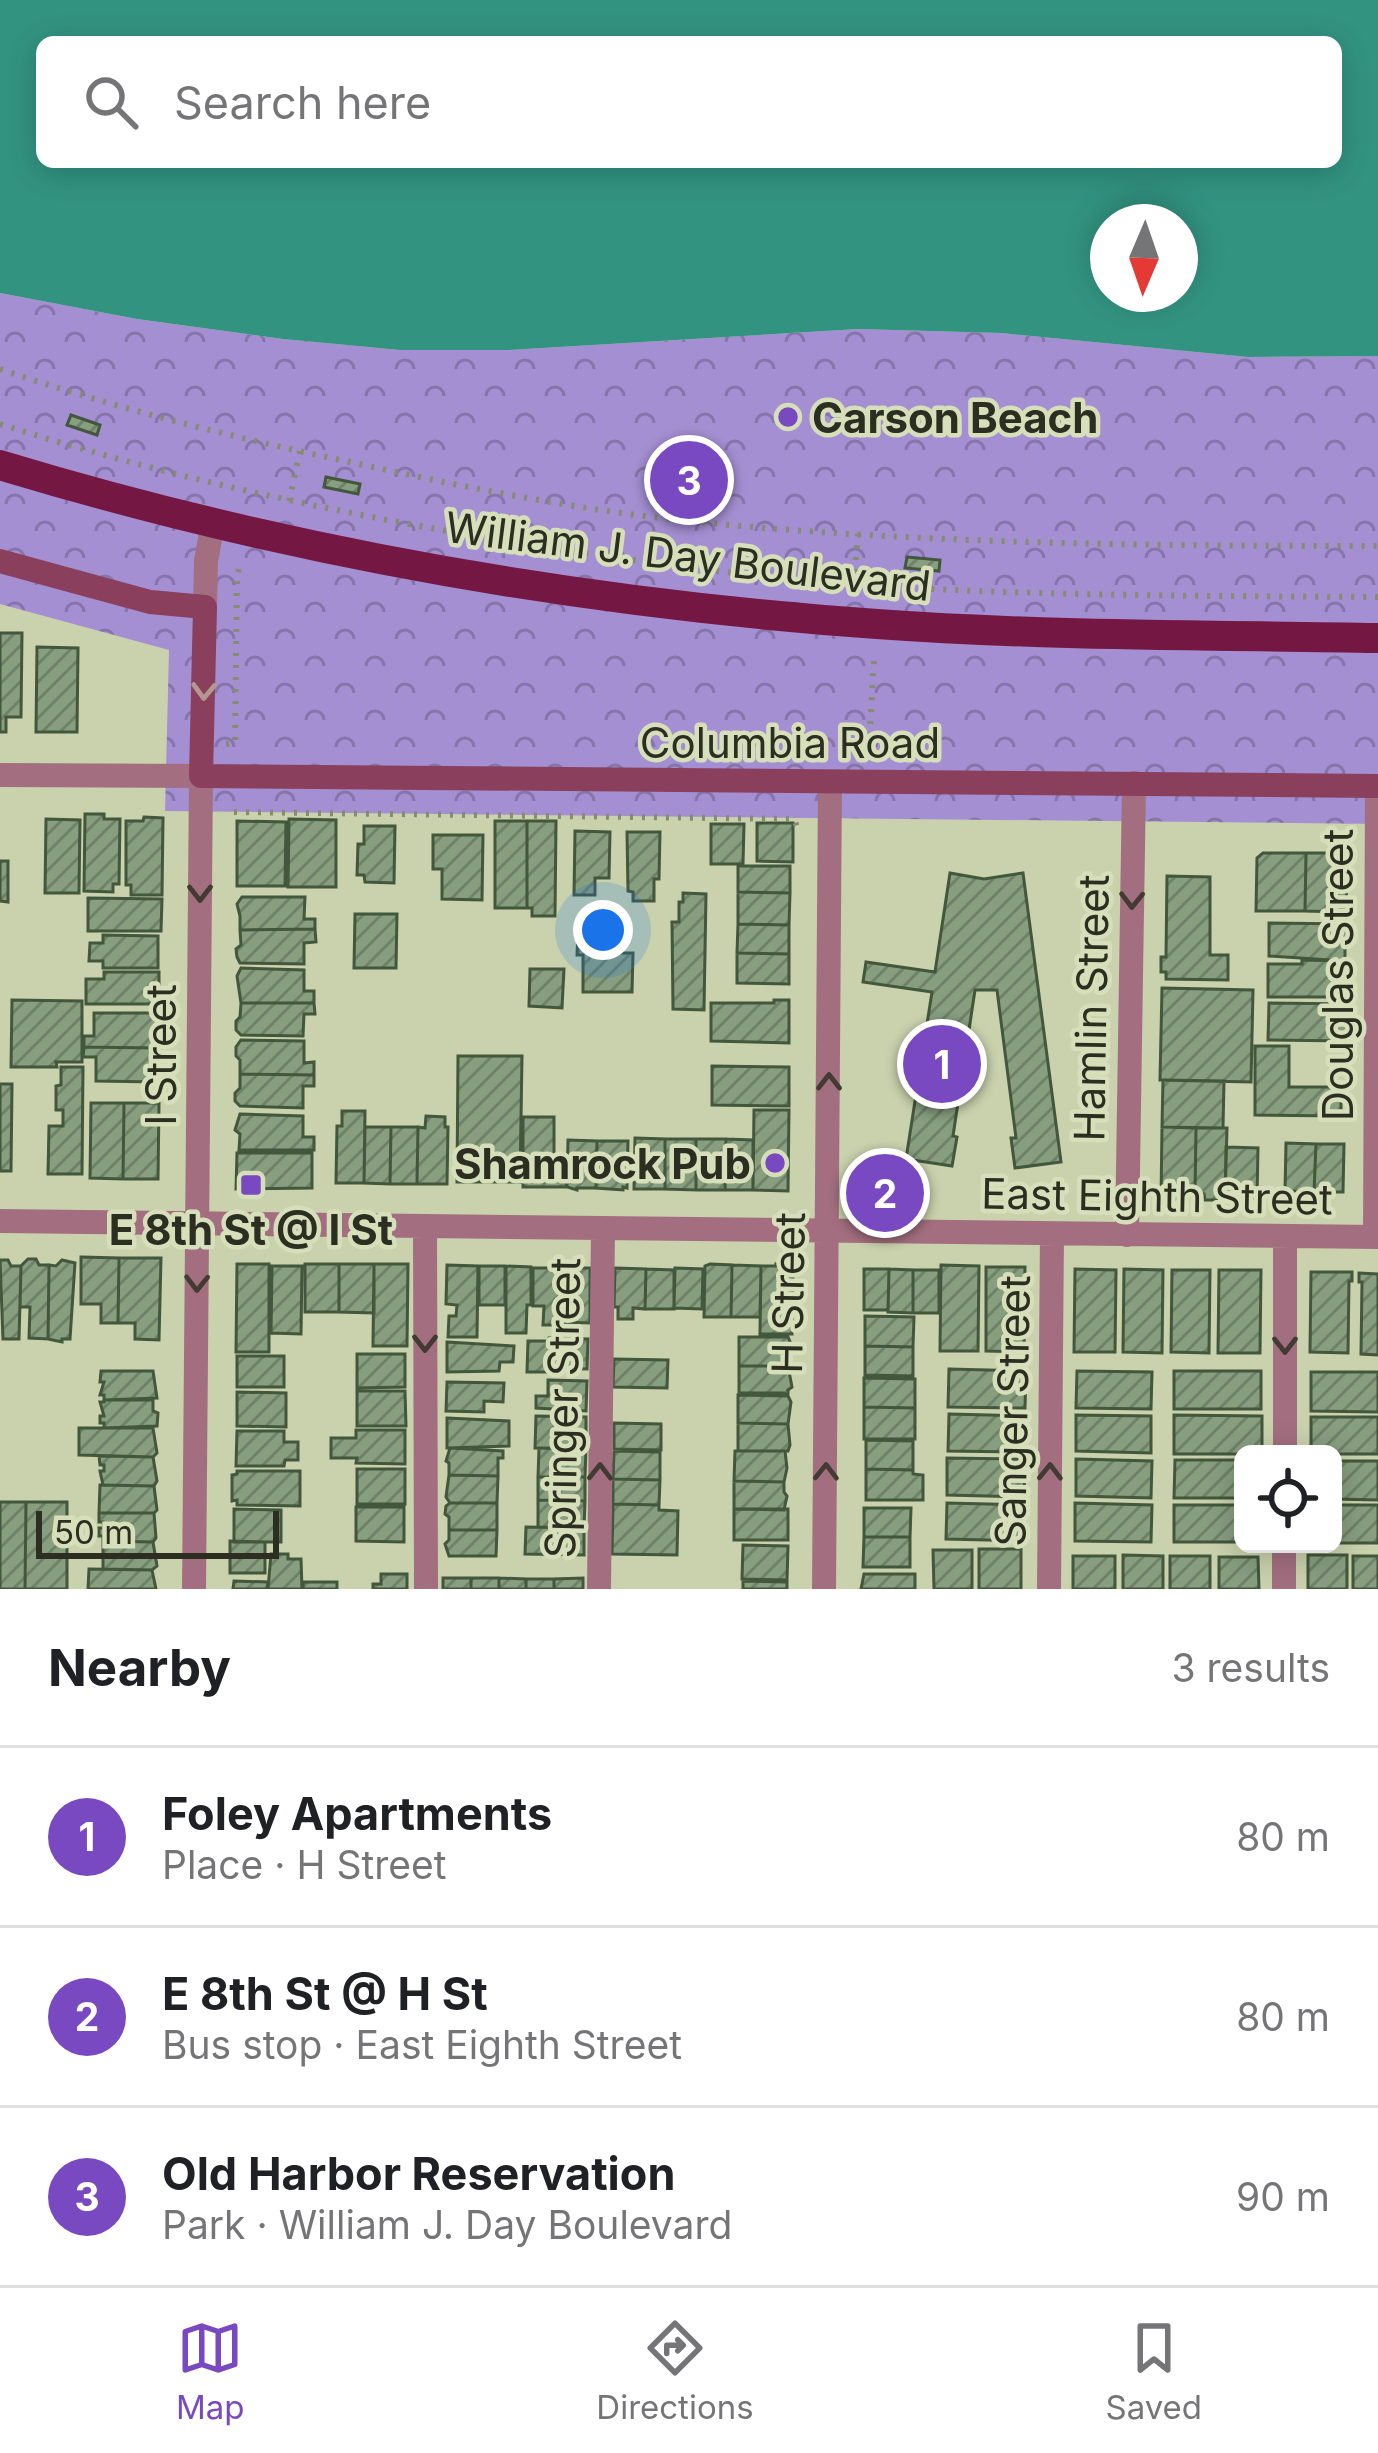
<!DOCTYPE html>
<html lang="en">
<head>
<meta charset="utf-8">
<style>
	body { margin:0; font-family:Inter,sans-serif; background:#f6f6f6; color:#202124 }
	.controls { position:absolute; right:36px; bottom:36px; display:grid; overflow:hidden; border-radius:18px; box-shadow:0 6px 30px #0003 }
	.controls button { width:108px; height:108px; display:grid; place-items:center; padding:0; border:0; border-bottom:3px solid #e0e0e0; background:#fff; color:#202124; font:60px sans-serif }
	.compass { position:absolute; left:1090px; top:204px; width:108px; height:108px; border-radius:50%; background:#fff; box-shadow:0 6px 30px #0003; rotate:182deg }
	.scale { position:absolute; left:36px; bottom:30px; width:243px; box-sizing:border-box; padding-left:12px; border:6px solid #2b2e20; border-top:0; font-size:33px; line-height:42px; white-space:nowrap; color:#2b2e20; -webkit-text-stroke:9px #d6dfba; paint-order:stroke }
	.you { position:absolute; left:603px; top:930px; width:42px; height:42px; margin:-30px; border:9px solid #fff; border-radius:50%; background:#1a73e8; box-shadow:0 0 0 18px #1a73e833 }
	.badge { display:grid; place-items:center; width:78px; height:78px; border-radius:50%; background:#7849c1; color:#fff; font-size:39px; font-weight:700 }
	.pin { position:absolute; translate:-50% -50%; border:6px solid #fff; box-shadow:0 3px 12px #0006 }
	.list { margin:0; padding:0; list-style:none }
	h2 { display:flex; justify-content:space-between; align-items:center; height:156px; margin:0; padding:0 48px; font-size:51px }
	h2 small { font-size:39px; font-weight:400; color:#757577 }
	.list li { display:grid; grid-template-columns:78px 1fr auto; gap:36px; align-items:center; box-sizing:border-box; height:180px; padding:0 48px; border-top:3px solid #e0e0e0 }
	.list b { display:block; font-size:45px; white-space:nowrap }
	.list p { margin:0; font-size:39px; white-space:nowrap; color:#757577 }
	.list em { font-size:39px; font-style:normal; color:#757577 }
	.icon { flex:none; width:66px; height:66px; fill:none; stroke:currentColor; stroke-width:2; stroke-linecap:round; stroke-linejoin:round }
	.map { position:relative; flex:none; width:1378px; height:1589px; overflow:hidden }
	.search { position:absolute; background:#fff; box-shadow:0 6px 30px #0003; left:36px; right:36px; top:36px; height:132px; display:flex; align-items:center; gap:30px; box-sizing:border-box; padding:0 42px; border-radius:18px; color:#757577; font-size:45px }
	.sheet { height:696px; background:#fff }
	nav { display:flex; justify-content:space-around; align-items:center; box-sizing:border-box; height:168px; border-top:3px solid #e0e0e0; background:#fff; font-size:33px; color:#757577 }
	nav a { display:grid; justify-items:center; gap:6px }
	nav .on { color:#7849c1 }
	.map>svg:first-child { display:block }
	.park { fill:url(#park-crowns) }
	.water { fill:#329381; fill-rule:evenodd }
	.building { fill:url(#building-hatch); stroke:#42573b; stroke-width:3 }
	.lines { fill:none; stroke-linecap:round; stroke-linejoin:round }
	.path { stroke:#868c71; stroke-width:6; stroke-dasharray:3 9; stroke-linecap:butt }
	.street { stroke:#a36f80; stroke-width:24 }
	.secondary { stroke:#8a3f5c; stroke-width:24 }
	.primary { stroke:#751743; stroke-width:30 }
	.oneway { stroke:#b49790 }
	.oneway2 { stroke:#433b33 }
	.poi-dot { fill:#7849c1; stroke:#d6dfba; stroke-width:4.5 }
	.labels { text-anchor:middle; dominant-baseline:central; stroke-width:9; stroke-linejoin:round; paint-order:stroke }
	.poi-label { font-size:42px; font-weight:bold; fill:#2b2e20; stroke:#d6dfba; text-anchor:start }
	.street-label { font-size:42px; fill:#2b2e20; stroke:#d6dfba }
</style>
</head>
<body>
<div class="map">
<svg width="1378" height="1589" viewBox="0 0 1378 1589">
	<defs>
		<pattern id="park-crowns" width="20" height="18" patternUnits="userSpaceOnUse" patternTransform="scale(3)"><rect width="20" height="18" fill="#a48fd2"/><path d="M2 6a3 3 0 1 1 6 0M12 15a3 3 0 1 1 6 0" fill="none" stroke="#8675aa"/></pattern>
		<pattern id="building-hatch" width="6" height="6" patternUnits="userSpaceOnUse" patternTransform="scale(3)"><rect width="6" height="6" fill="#879e7f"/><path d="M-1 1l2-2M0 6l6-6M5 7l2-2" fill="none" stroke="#6f8168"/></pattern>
	</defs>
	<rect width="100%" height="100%" fill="#c9d2ad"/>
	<path class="park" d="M0,293L137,319L283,339L400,350H509L858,329L1001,333L1248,357L1378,356V824L165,811L169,650L0,604Z"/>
	<path class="water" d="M0,0H1378V356L1248,357L1001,333L858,329L509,350H400L283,339L137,319L0,293ZM42,42H1336V162H42ZM1108,222H1180V294H1108Z"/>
	<path class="building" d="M71,415L100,425L97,435L67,425Z
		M326,477L360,484L358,494L324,487Z
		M907,557L940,560L939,571L905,568Z
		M0,633H22L21,717H6V732H0Z
		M37,647L78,648L77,732H36Z
		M85,814H104V819H120L119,884H113V892L84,891Z
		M144,817L163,818L162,895H131V885H126V821H143Z
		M46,819L80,820L79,893H45Z
		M289,819L336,820V887H288Z
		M237,821L286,822L285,886H237Z
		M495,821H527V908H495Z
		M527,821H556L555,916H532V908H527Z
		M757,823H793V862L757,861Z
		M711,824H744L743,864H711Z
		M364,826H395L394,883L365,882L364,875H357L358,844H364Z
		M575,831L610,832L609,878H595V895H574Z
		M627,832H660L659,879H654V901H633V892L628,891Z
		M433,835H483L482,900L442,899V869H433Z
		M1263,853H1306L1305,911H1256L1257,858Z
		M1306,853H1339L1347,862L1346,912L1305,911Z
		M0,861H8V902L0,901Z
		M738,866H790V893L738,892Z
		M950,873L984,879L1023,873L1061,1162L1015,1168L1011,1138H1016L997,990H975L953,1136L957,1137L952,1166L906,1159L932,992L863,982L866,962L935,972Z
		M1167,876L1210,877V955H1228V980L1166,979V972H1161V957H1166Z
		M738,892L790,893L789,925L738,924Z
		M683,893L706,894L704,1010L673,1009L672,922H679V902H683Z
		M242,897H305L304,919H315V929L240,930V916L237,904Z
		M88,898L162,899L161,931H88Z
		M355,914H397L396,968H354Z
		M1269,923L1349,924V946H1345V961L1269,956Z
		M738,924L789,925V954L737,953Z
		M315,929L316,942L304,943V964L240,963L237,957L236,949L241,945L240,930Z
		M578,931H599V943L606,942L613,953H633L632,992H583V955H577Z
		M103,935L158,936V968H103V961H89L90,943H103Z
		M737,953L789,954V984L737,983Z
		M1302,960L1345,961L1348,997H1268V964H1302Z
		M241,968L304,970V991H314V1003H241L237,976Z
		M530,969H564L562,1008L529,1006Z
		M104,972H159V1004H86V979H104Z
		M1162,988L1253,990L1251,1082L1160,1080Z
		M12,1000L82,1001V1062H56L57,1067H11Z
		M774,1000H789V1043L711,1041V1003H774Z
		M241,1003H314L315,1014H304L303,1036L241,1035L236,1030V1021L240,1017Z
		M1269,1003L1348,1004L1347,1041L1268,1040Z
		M94,1013H157V1048L84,1047V1036H94Z
		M241,1040L304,1041V1063L314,1062V1075L240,1074V1060L236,1056V1047Z
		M1255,1046H1289V1087H1341V1116L1255,1115Z
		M84,1047L157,1048V1082L96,1081V1057H83Z
		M458,1056H522L520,1182H457Z
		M712,1066L789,1067V1106L712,1105Z
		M61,1067H83L82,1174H48L49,1126H63V1110H56V1086L61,1085Z
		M240,1074L314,1075V1086H303V1108L240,1106L235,1101V1093L240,1088Z
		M1163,1080L1224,1081L1223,1128L1162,1127Z
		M0,1084H12L11,1171H0Z
		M91,1103H124L123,1179L90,1178Z
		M124,1103H159L158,1179H123Z
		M754,1110H789L788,1191L753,1190Z
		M342,1111H365L364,1183H336L337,1126H342Z
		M240,1114L303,1116V1137H314V1150H239L240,1134L235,1130Z
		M426,1116L445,1117V1127H448L447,1184H417L418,1127L425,1128Z
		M523,1117H554V1156H566V1187H523Z
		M365,1127H391L390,1184L364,1183Z
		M391,1127H418L417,1184H390Z
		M1162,1127L1196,1128L1195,1194H1186V1199H1161Z
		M1196,1128H1227L1225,1200H1205L1204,1194H1195Z
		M635,1138L665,1139V1189H634Z
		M665,1139H696V1190L665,1189Z
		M696,1139H726L725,1190H696Z
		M726,1139L753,1140V1190H725Z
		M568,1140L597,1141L596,1188H577V1190L567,1187Z
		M597,1141H628L627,1188L623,1187V1190L596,1188Z
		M1286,1143L1316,1144L1314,1192L1285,1191Z
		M1316,1144H1344L1343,1192H1314Z
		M1226,1147L1258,1148L1257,1198H1249L1248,1202L1238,1201V1198H1225Z
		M237,1153H312V1188L236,1189Z
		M81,1257L119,1258L118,1323H101V1304H81Z
		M119,1258H161L159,1340L135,1339V1323H118Z
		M28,1259H36L39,1265H49L48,1339L29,1338L30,1307H20L21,1266Z
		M0,1260H8L11,1266H21L19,1339H3Z
		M62,1260L75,1263L70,1339H62V1342L48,1339L49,1265L56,1266Z
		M237,1264H269V1352H236Z
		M305,1264H339V1312H305Z
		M339,1264H374V1313L339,1312Z
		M374,1264H408L407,1346H373Z
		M710,1264L732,1265L731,1317H704L705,1266Z
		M776,1264L793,1267L792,1334H760L761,1266H776Z
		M447,1265L478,1266L477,1337H448L449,1316H456L457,1305L446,1304Z
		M732,1265L761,1266L760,1317H731Z
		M941,1265L979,1266L978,1351H940Z
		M272,1266H302L301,1334L271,1333Z
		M479,1266H505V1305H479Z
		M506,1266L531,1267V1305H527L526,1333H506Z
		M986,1267H1025L1024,1352L986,1351Z
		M533,1268H561L560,1325H543L544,1306H533Z
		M561,1268H590V1323L560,1322Z
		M615,1268L646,1269L645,1309L633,1308V1319H618V1307H614Z
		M675,1268L703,1269L702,1309L674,1308Z
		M646,1269L674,1270V1309H645Z
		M864,1269H889L888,1310H864Z
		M889,1269L913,1270V1313L888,1312Z
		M1075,1269L1116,1270L1115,1352H1074Z
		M1124,1269L1163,1270L1162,1353L1123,1352Z
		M913,1270H939V1313H913Z
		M1172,1270H1210L1209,1353L1171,1352Z
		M1219,1270H1261L1260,1353H1218Z
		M1311,1272H1352V1281H1349L1348,1353L1310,1352Z
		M1359,1273L1378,1274V1355L1361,1354L1362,1282H1359Z
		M865,1316L914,1317L913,1347L865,1346Z
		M739,1337H788L791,1344L788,1366H739Z
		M549,1338L588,1339L587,1369L550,1368V1372H527L528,1341H549Z
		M447,1342L514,1346L513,1362H500L499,1371L447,1372Z
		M865,1346L913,1347V1376L865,1375Z
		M357,1354H405V1387L357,1388Z
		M237,1356H284V1387H237Z
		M614,1359L668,1360L667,1388L613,1387Z
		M739,1366H788L792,1387L788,1390V1396L784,1393H739Z
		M949,1369L1026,1371L1025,1408L948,1407Z
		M101,1371H153L157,1398L104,1400V1395H100L104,1382H100Z
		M1077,1371L1152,1372L1151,1409L1076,1408Z
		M1174,1371H1261V1409H1174Z
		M1311,1372H1378V1412L1311,1411Z
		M864,1378L915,1379V1408L864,1407Z
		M548,1380L587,1381L586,1411L536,1408V1396H548Z
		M447,1382L504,1383L503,1402L484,1401V1412L446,1411Z
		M357,1391H405L406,1426H357Z
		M237,1392L286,1393V1427L237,1426Z
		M738,1395L788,1396L791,1402L788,1424L738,1423Z
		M104,1400H153V1411L158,1413L157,1426L104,1428V1423H100V1416H104L100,1402H104Z
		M864,1407L915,1408V1439H864Z
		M949,1414L1025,1416V1452L948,1451Z
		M1076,1415L1151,1416V1453L1076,1451Z
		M1174,1415L1262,1416V1454H1174Z
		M536,1416L586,1417V1449L535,1448Z
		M1311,1417H1378V1454H1311Z
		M447,1418L509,1421V1446L447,1448Z
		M614,1423L661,1424V1450L614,1449Z
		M738,1423L788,1424L790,1445L788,1451H738Z
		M79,1428H153L157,1453L153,1457L79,1455Z
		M356,1430H405V1464L356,1463L357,1458H331V1438H356Z
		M237,1431H284V1442H298V1460H285L284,1466H236Z
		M866,1440L913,1441V1470L866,1469Z
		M450,1448L503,1451V1458H498V1476L449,1475V1463L446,1461Z
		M539,1448L586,1449L585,1477H538Z
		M614,1451L660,1452V1480L613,1479Z
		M735,1451H785L787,1468L784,1482L734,1481Z
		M99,1456L153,1457L157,1481L154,1486L103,1485L100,1471H104V1465H100Z
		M947,1458L1025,1459L1024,1497L947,1495Z
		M1076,1459L1152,1461L1151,1498L1076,1496Z
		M1175,1460H1243V1498H1174Z
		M1333,1461H1378V1500L1333,1499Z
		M357,1469H405V1504H357Z
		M866,1469L913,1470V1474L923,1475V1500H866Z
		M237,1471H300V1506L237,1505V1500L232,1501V1475L237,1474Z
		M449,1475L498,1476L497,1503H450L446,1497Z
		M538,1477H585V1501L538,1500Z
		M613,1479L660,1480L659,1505L613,1504Z
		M734,1481L784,1482V1492L787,1496L784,1510L734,1509Z
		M100,1485L154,1486L157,1510L154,1513H99Z
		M538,1500L585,1501L584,1528L538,1527Z
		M0,1502H26L25,1589H0Z
		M26,1502H67V1589H25Z
		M450,1503H497V1530H449V1517L445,1514L446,1506Z
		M947,1503L1024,1505L1023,1541L946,1539Z
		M1075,1503L1152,1505L1151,1542L1075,1541Z
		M613,1504L659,1505V1510L678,1511L677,1555L612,1554Z
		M1174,1505H1243V1542H1174Z
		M1333,1505H1378V1543H1333Z
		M356,1507H404V1542L356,1541Z
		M864,1508H911L910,1537H864Z
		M234,1509L281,1510V1542H234Z
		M734,1509H788V1540H734Z
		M99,1513H154L156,1538L153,1542L103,1541V1536H99V1528H104L103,1522H99Z
		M526,1527L584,1528V1555L525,1554Z
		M449,1530H497L496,1556H449L445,1544L449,1540Z
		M864,1537H910V1567H863Z
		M103,1541L153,1542L157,1566L152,1570L103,1569Z
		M230,1541L265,1542V1573H230Z
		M743,1545L788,1546L787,1580L742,1579Z
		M979,1549H1021V1589H979Z
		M933,1550H972V1589H934Z
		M271,1554H288V1559H301L302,1589H268Z
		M1123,1555L1163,1556V1589H1123Z
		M1308,1555H1347V1589H1308Z
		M1073,1556H1115V1589H1073Z
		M1170,1556H1210V1589H1170Z
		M1353,1556H1378V1589H1353Z
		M1219,1557H1258L1259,1589H1219Z
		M89,1569L152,1570L156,1589H88Z
		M381,1574H407V1589H373V1584H381Z
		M864,1574H915V1589H861Z
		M443,1578H471V1589H443Z
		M471,1578H499V1589H471Z
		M499,1578L526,1579V1589H499Z
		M583,1578V1589H554V1579Z
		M526,1579H554V1589H526Z
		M234,1581L268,1582L267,1589H233Z
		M743,1581L787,1582V1589H743Z
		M303,1582H337V1589H303Z"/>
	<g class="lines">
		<path class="path" d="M0,369C114,408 232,437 350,462C468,488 587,512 708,523C930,544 1155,546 1378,546
			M0,424C159,475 323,510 488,538C617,559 746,577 877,586C1043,596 1211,596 1378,597
			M289,501L300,451
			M854,584L858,534
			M226,744L235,743L237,577L241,561
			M869,748L874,659
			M234,812L794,819L797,827"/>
		<path class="street" d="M205,607L206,561L213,523
			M0,775L201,776L194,1589
			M0,1221L1378,1237
			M425,1226L426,1589
			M1127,1235L1134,783
			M1375,1237L1377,786
			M1285,1454V1236
			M599,1589L603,1228
			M824,1589L830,782
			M1049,1589L1052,1234
			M1284,1589V1544"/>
		<path class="secondary" d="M0,561L150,602L205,607L201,776L1378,786"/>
		<path class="primary" d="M0,465C284,551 580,603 877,624C1044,636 1211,635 1378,638"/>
	</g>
	<defs><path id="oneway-chevron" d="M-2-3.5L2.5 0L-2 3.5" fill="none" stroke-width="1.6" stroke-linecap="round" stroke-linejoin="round" transform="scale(3)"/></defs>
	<use class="oneway" href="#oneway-chevron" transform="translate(204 691) rotate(92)"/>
	<g class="oneway2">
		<use href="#oneway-chevron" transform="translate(200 893) rotate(90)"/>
		<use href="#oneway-chevron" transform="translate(1132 900) rotate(91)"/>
		<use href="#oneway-chevron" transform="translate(829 1082) rotate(-90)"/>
		<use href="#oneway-chevron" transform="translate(197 1283) rotate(91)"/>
		<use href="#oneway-chevron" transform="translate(425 1343) rotate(90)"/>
		<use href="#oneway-chevron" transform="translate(1285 1345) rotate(90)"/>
		<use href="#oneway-chevron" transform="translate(600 1472) rotate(-89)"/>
		<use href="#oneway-chevron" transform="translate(826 1472) rotate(-89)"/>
		<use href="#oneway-chevron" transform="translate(1050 1472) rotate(-89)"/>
	</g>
	<g class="poi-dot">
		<circle cx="788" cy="417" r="12"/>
		<circle cx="775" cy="1163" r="12"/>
		<rect x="239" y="1173" width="24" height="24" rx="6"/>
	</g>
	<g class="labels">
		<g class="poi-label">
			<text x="812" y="417">Carson Beach</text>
			<text x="751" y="1163" text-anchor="end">Shamrock Pub</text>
			<text x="251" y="1229" text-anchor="middle">E 8th St @ I St</text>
		</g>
		<g class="street-label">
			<text transform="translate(688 556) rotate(7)">William J. Day Boulevard</text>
			<text x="790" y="742">Columbia Road</text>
			<text transform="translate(1337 975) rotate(-90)">Douglas Street</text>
			<text transform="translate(1091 1008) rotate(-89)">Hamlin Street</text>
			<text transform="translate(160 1055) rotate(-90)">I Street</text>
			<text transform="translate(1157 1196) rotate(1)">East Eighth Street</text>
			<text transform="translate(788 1293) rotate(-89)">H Street</text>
			<text transform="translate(562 1408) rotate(-89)">Springer Street</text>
			<text transform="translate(1012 1411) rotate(-89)">Sanger Street</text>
		</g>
	</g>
</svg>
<div class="controls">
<button><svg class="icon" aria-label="locate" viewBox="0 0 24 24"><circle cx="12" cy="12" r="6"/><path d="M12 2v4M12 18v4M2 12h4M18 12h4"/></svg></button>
</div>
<svg class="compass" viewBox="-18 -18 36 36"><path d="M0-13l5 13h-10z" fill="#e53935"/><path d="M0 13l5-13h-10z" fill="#757577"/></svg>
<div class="scale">50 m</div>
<div class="you"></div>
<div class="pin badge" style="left:942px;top:1064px">1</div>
<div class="pin badge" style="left:885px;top:1193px">2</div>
<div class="pin badge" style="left:689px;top:480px">3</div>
<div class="search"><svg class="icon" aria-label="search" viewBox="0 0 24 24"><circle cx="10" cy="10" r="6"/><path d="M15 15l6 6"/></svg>Search here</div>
</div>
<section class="sheet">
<h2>Nearby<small>3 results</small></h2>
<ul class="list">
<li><span class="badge">1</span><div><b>Foley Apartments</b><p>Place · H Street</p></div><em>80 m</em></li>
<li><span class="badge">2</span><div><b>E 8th St @ H St</b><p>Bus stop · East Eighth Street</p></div><em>80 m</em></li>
<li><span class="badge">3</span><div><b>Old Harbor Reservation</b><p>Park · William J. Day Boulevard</p></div><em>90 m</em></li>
</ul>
</section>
<nav>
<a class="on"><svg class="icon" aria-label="map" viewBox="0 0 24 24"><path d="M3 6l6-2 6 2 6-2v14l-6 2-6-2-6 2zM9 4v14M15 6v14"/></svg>Map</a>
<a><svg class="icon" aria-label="directions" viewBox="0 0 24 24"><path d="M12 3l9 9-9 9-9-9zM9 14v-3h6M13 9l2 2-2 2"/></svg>Directions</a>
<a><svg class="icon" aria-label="saved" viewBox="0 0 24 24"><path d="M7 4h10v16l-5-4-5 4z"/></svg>Saved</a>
</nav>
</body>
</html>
